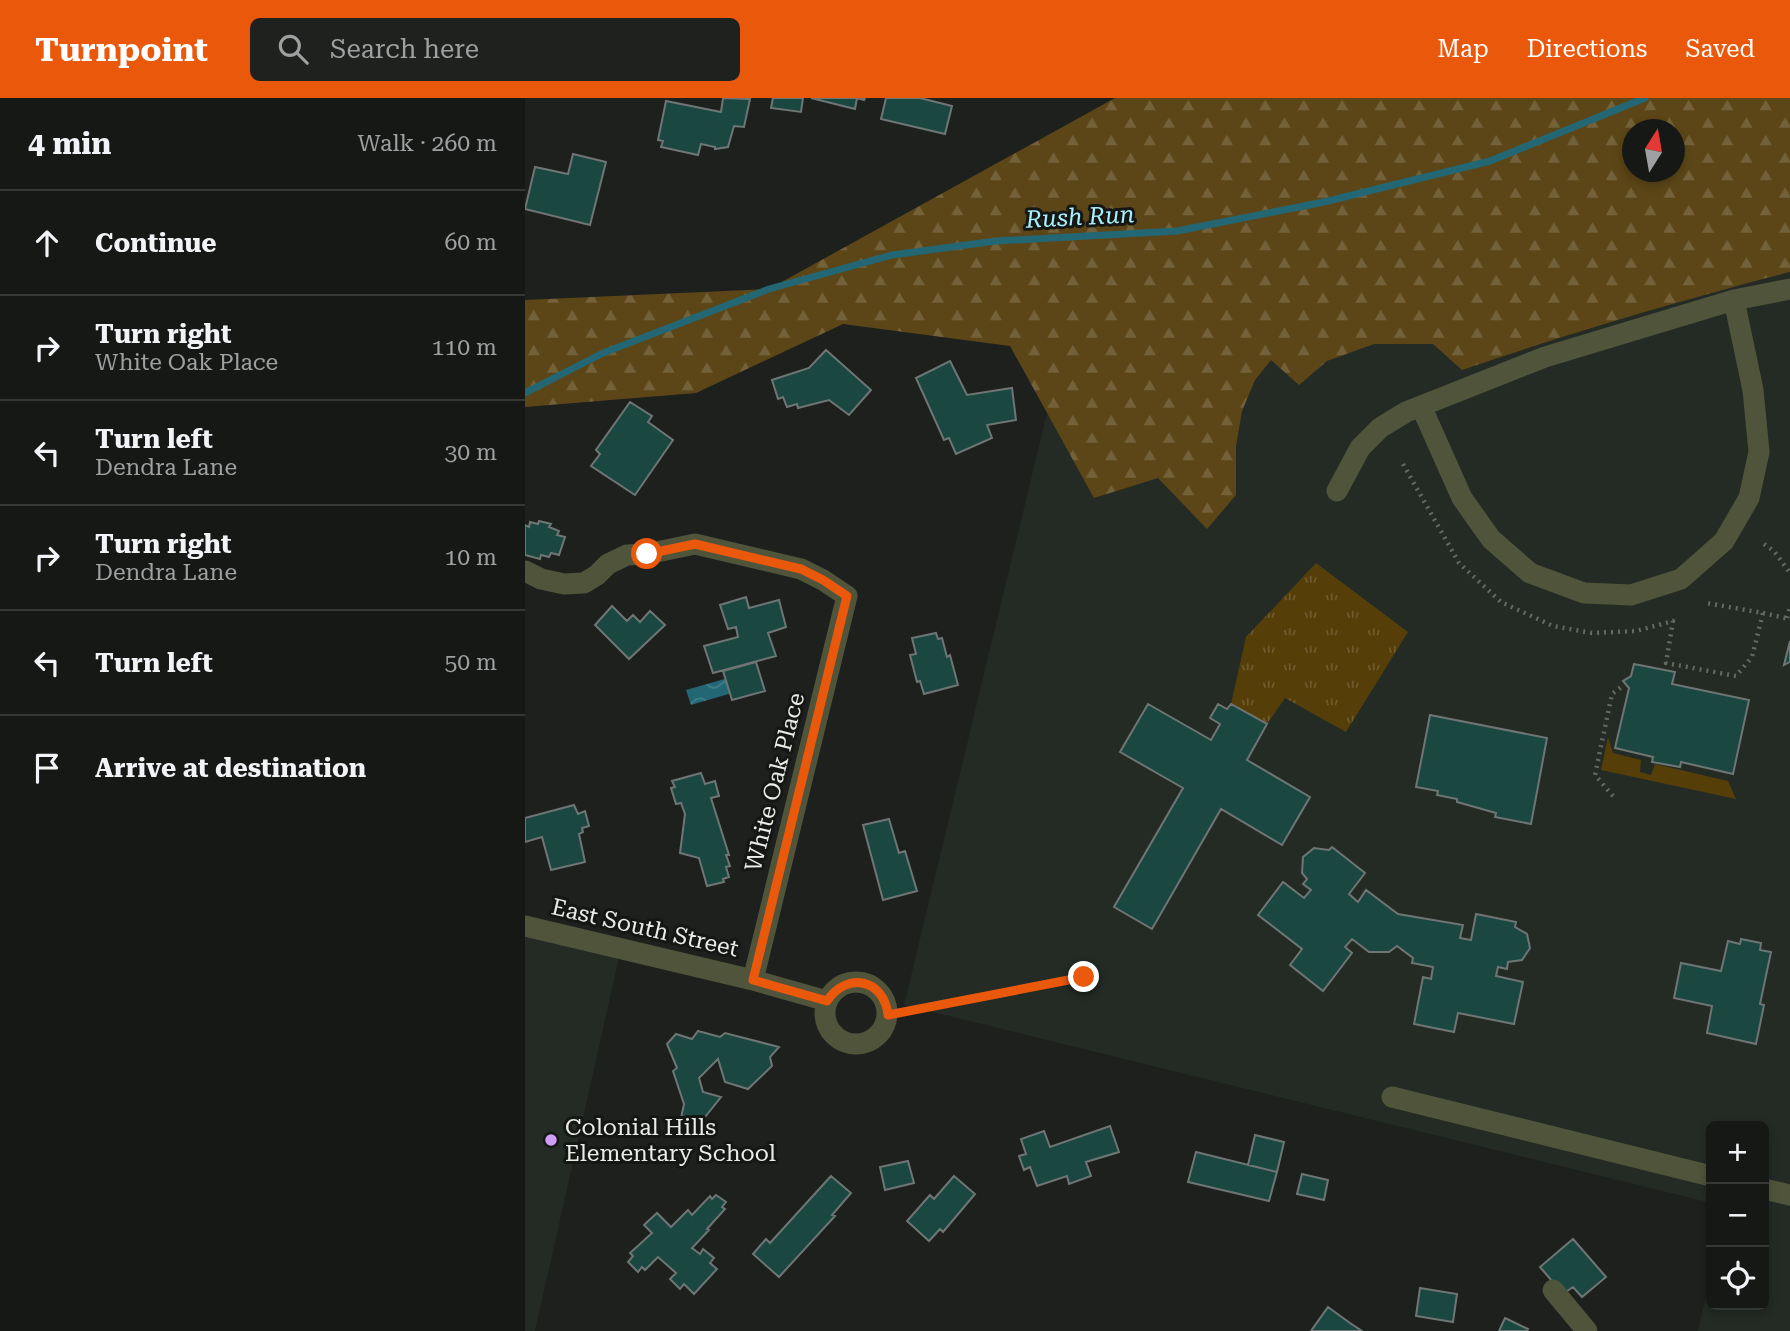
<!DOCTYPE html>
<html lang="en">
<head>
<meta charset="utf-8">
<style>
	body { margin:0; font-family:"Roboto Serif",serif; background:#1f211f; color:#f1f3f6 }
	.controls { position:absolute; right:21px; bottom:21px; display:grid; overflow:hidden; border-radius:10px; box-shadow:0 4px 10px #0003 }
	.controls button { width:63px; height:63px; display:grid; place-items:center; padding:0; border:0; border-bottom:2px solid #353735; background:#161816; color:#f1f3f6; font:35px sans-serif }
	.compass { position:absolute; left:1097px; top:21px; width:63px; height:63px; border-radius:50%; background:#161816; box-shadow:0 4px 10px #0003; rotate:11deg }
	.stop { position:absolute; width:21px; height:21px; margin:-16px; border:5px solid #ea580c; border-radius:50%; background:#fff }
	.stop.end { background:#ea580c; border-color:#fff; box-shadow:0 2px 7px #0008 }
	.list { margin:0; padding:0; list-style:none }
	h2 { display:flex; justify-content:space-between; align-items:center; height:91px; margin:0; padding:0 28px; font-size:30px }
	h2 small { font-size:23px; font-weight:400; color:#9ea0a1 }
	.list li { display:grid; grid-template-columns:46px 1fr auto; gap:21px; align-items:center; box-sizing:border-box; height:105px; padding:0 28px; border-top:2px solid #353735 }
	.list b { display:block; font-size:26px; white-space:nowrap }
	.list p { margin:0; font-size:23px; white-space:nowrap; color:#9ea0a1 }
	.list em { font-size:23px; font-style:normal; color:#9ea0a1 }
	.icon { flex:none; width:38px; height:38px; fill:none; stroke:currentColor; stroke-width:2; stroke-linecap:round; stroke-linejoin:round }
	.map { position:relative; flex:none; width:1265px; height:1233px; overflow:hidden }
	header { display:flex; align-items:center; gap:42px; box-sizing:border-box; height:98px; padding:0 35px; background:#ea580c; color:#fff }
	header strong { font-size:33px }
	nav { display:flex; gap:38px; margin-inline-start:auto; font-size:24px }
	.search { width:490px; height:63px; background:#1f211f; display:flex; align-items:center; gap:18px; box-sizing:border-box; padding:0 24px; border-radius:10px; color:#9ea0a1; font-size:26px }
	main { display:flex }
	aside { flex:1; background:#161816 }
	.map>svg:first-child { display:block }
	.built { fill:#232b24; fill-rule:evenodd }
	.green { fill:#563e08 }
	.forest { fill:url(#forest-firs); fill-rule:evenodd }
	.park { fill:url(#park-tufts) }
	.water { fill:url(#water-waves) }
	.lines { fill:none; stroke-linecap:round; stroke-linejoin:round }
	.stream { stroke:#236774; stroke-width:7 }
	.building { fill:#1a4840; stroke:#6f7574; stroke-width:2 }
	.path { stroke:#656865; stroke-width:4.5; stroke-dasharray:2 5; stroke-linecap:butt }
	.minor { stroke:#50543b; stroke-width:21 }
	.route { stroke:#ea580c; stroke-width:9 }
	.poi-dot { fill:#d29cfd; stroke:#141714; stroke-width:2.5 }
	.labels { text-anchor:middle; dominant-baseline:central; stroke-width:6; stroke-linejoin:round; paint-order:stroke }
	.street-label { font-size:23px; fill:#e9ece9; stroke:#141714 }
	.poi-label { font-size:23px; fill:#e9ece9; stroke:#141714; text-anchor:start }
	.water-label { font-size:24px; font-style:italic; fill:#aaeffc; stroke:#141714 }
</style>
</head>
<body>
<header>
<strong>Turnpoint</strong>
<div class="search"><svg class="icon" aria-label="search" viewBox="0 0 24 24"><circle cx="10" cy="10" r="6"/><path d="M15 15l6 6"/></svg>Search here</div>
<nav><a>Map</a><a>Directions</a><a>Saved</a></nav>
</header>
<main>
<aside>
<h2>4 min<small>Walk · 260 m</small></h2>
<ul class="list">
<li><svg class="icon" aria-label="ahead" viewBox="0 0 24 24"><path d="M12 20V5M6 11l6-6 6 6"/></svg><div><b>Continue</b></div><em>60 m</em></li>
<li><svg class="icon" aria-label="right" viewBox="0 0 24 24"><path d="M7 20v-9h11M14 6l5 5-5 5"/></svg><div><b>Turn right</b><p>White Oak Place</p></div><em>110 m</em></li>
<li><svg class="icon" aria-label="left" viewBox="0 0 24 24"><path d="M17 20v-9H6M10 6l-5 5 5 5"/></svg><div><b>Turn left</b><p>Dendra Lane</p></div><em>30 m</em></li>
<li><svg class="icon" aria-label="right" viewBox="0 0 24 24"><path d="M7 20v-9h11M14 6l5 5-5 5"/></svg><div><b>Turn right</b><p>Dendra Lane</p></div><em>10 m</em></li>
<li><svg class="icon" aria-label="left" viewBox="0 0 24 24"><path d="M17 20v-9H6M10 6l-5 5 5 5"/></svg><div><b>Turn left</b></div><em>50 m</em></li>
<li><svg class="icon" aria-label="arrive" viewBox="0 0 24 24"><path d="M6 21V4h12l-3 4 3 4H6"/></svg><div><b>Arrive at destination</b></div></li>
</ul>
</aside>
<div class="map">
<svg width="1265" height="1233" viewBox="0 0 1265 1233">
	<defs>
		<pattern id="forest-firs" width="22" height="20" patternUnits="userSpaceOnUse" patternTransform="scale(1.75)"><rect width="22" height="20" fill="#5c4617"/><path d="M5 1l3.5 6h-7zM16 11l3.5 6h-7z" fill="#736139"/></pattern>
		<pattern id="park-tufts" width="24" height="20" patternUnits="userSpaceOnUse" patternTransform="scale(1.75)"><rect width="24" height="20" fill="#563e08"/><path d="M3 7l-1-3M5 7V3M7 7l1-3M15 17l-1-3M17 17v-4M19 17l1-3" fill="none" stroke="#6e5a2c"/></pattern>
		<pattern id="water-waves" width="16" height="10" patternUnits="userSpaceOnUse" patternTransform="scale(1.75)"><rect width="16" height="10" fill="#236774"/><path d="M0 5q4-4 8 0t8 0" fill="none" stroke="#437d88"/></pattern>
	</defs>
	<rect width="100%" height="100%" fill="#1d201d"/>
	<path class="built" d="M598,0L845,54L1265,0V1233H1173L1186,1177V1207H1239V1028H1186V1105L379,907ZM1108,32H1150V74H1108Z
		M0,828L96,851L10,1233H0Z"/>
	<path class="green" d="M1083,639L1088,655L1116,662L1115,674L1126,677L1130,666L1203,683L1211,701L1076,672Z"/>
	<path class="forest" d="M590,0H1265V174C1154,203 1045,235 937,272L908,246H849L802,263L774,287L746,262L730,282L717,313L711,348V397L682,431L633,380L569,400L485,248L318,226L171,295L0,309V202L244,191ZM1108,32H1150V74H1108Z"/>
	<path class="park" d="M791,465L883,534L821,634L760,600L742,626L706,606L721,539Z"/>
	<path class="water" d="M203,580L207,595L166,607L161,592Z"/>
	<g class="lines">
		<path class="stream" d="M0,295L78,255L244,191L367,157L471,143L652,133L799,104L965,63L1120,0"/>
	</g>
	<path class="building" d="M198,0L225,1L219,29L209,28L203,49L190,51V49L176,46L173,57L136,49L138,43L133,42L141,3L196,14Z
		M248,0H278L276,14L246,10Z
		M286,0H340L339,2L332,0L330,11Z
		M361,0H395L427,8L420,36L356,21Z
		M48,56L81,64L65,127L0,111L10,69L43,76Z
		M301,252L346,292L324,317L304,302L273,310L272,306L262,309L258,299L253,301L247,282L284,270Z
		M425,263L442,297L487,290L491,322L462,327L467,340L431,356L424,340L419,342L391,280Z
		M105,304L127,318L123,324L148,342L110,397L66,368L75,356L71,352Z
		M14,423L26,426L24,429L34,433L32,437L40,439L34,457L26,455L24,459L16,457L15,461L0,457V427L4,429L5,424L13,426Z
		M221,499L224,510L254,502L261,529L243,535L251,558L188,575L179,548L213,539L211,529L203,531L195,507Z
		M87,508L102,523L108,517L115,524L125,513L140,527L104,561L70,527Z
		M411,535L413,541L417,540L422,559L425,557L433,587L399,596L395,583L392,584L385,557L391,556L387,540Z
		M1265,543V564L1259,567Z
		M231,564L240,593L207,602L198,573Z
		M1109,566L1150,574L1147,586L1224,602L1208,676L1156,664L1155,669L1127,664L1128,659L1090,650L1104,590L1098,583L1106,578Z
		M623,606L686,642L695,626L685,620L693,606L702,611L706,606L742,626L722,662L785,699L757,747L696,711L627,831L589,809L658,690L595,654Z
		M905,617L1022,640L1006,726L970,719L971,715L932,704V701L912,697L913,693L891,689Z
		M176,675L180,686L190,683L194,698L186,700L204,757H201L205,768L201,769L204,779L198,781L199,784L182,788L174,760L155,755L160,716L156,705L151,706L146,690L150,689L147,683Z
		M49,707L53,716L60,713L64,728L57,730L58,734L54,736L60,764L26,772L17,739L0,744V720Z
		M364,721L374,755L380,753L392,793L358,802L338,727Z
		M807,749L840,775L824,796L833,804L841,792L873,816L938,827L935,840L946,842L951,816L991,824L990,829L1002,836L1005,850L997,862L983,864L982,871L973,869L971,878L998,884L989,926L933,915L929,934L889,926L898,879L906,881L908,869L887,865L888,860L872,848L864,854H844L827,841L820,849L827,855L798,893L765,867L777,851L733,817L758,784L779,800L786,792L778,786L782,781L777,775L778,759L789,750L804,752Z
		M1216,841L1236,845L1235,852L1246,854L1235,906L1239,907L1231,946L1182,935L1187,908L1149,900L1156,865L1196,873L1203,843L1215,846Z
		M173,933L195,939L200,935L254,949L245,959L247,968L223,991L200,984L193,961L174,980L178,994L196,999L176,1024L156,1020L159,1006L148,973L152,970L142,946L151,936L167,941Z
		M585,1028L594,1054L561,1064L566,1078L544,1086L542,1078L512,1088L505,1069L499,1072L494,1058L501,1056L496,1041L519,1033L525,1049Z
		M730,1037L759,1044L752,1074L723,1067Z
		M671,1054L752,1074L744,1103L663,1084Z
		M383,1063L389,1085L360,1092L355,1069Z
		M777,1076L803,1082L799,1102L772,1096Z
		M306,1078L326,1095L307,1117L310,1118L254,1179L228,1156L241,1141L245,1145Z
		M429,1078L450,1096L418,1134L415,1131L404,1143L382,1123L405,1097L409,1101Z
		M191,1097L201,1104L197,1109L200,1111L182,1131L184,1132L167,1150L175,1156L178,1151L189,1160L185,1165L192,1171L169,1196L159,1186L155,1191L145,1181L151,1175L133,1159L120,1172L117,1169L113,1174L103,1164L108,1158L105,1155L127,1135L119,1127L132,1115L146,1129L163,1112L167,1117L185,1098L187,1101Z
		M1048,1141L1081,1179L1057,1199L1048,1189L1038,1196L1015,1169Z
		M895,1190L932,1196L928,1224L891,1218Z
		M803,1209L825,1225L837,1233H786Z
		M980,1220L1003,1231L1002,1233H974Z"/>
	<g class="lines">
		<path class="path" d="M878,366L934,465L976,504L1028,528L1067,535L1111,533L1148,523L1141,565L1211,578L1227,559L1238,515L1181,505
			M1239,446L1249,453L1265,475
			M1238,515L1265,521
			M1262,520L1265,509
			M1088,698L1070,677L1087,596L1099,587
			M363,917L559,879"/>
		<path class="minor" d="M896,308L937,400L966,441L1005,475L1059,495L1106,497L1156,481L1199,443L1224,400L1234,354L1228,292L1209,202
			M812,393L835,350L855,330L881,314L1020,259L1209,202L1265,191
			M0,473L16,481L39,486L59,485L72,477L83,466L102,457L122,456L170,446L276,471L298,482L322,498L228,882
			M0,828L228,882L302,903
			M300 915a31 31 0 1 1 62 0a31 31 0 1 1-62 0Z
			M867,999L1186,1078
			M1239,1091L1265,1097
			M1028,1192L1062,1233"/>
	</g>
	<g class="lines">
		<path class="route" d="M122,456L170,446L276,471L298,482L322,498L228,882L302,903C322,873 359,881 363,917L559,879"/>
	</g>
	<circle class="poi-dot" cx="26" cy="1042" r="7"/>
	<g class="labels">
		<g class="street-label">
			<text transform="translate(250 684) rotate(-76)">White Oak Place</text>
			<text transform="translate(120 830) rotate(13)">East South Street</text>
		</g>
		<g class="poi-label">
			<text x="40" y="1029">Colonial Hills<tspan x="40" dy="26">Elementary School</tspan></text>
		</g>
		<g class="water-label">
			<text transform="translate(555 119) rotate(-3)">Rush Run</text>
		</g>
	</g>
</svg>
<div class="controls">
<button>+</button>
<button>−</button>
<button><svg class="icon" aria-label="locate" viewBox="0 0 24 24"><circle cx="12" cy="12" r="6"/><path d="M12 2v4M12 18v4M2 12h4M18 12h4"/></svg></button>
</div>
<svg class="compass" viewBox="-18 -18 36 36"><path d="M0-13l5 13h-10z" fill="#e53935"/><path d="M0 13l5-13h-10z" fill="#9ea0a1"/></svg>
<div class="stop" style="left:122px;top:456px"></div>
<div class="stop end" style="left:559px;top:879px"></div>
</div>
</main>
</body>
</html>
